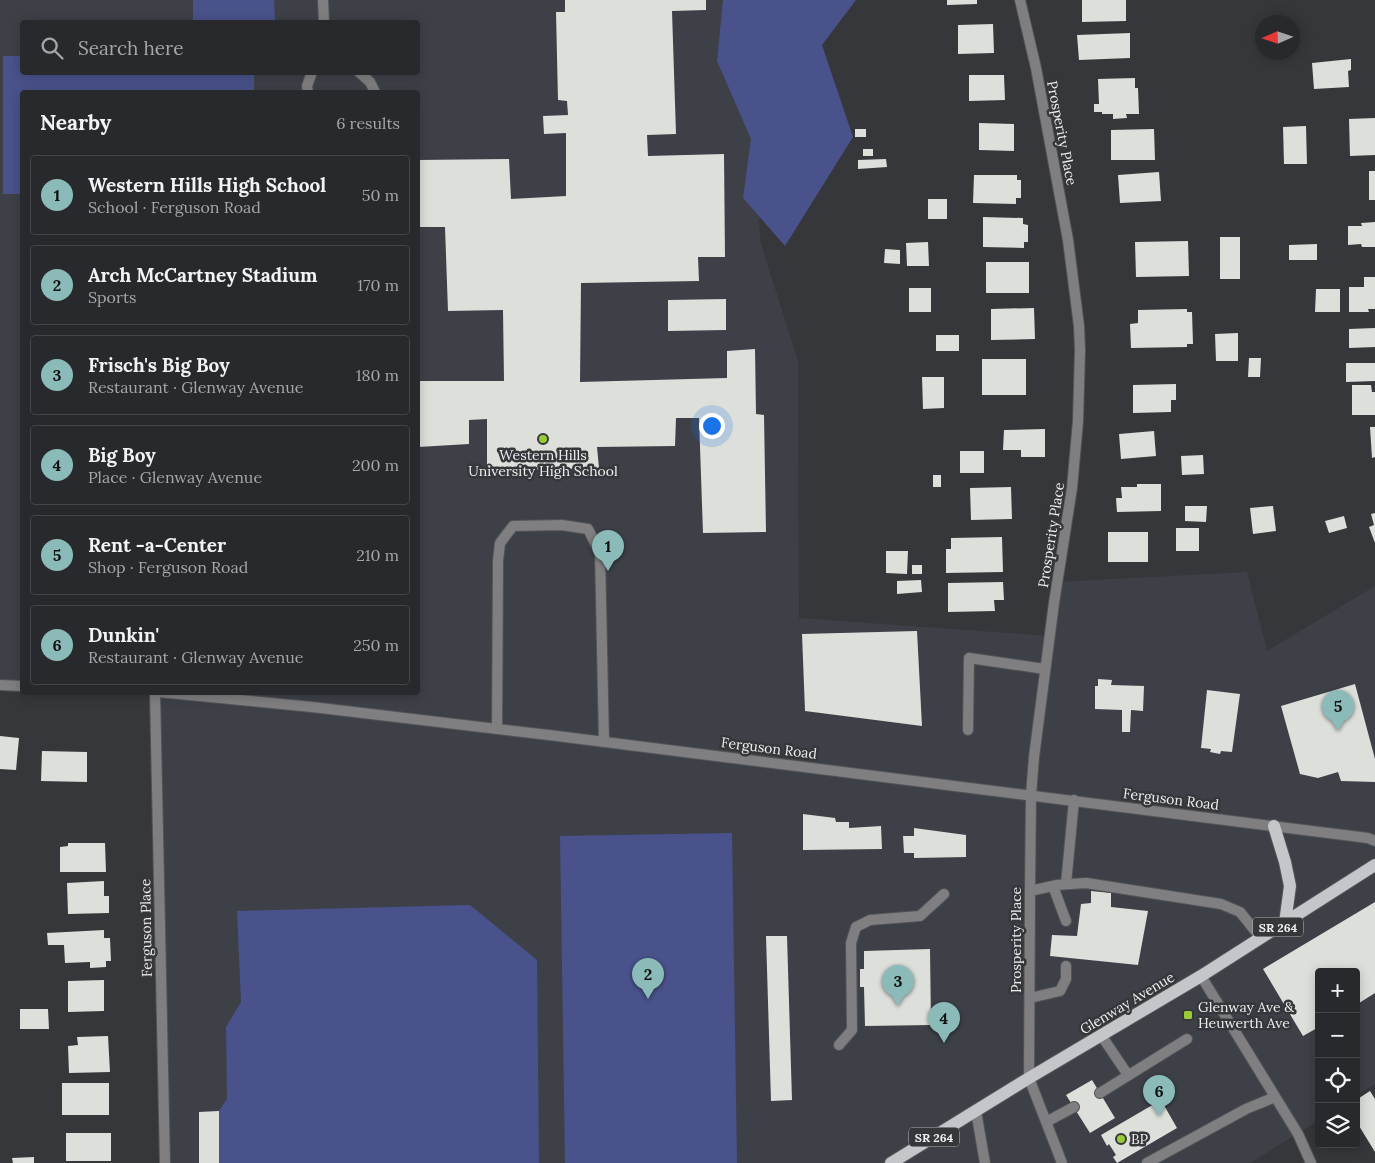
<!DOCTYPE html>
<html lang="en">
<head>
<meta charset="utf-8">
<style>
	body { margin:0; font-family:Lora,serif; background:#303134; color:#f1f3f6 }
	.controls { position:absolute; right:15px; bottom:15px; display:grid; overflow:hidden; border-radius:5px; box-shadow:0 2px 12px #0003 }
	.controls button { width:45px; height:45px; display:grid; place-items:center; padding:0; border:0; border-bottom:1px solid #444548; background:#28292c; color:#f1f3f6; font:25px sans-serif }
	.compass { position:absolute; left:1255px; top:15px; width:45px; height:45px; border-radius:50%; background:#28292c; box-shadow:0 2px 12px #0003; rotate:267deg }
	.you { position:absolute; left:711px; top:425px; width:18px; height:18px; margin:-12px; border:4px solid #fff; border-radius:50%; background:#1a73e8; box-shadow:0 0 0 8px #1a73e833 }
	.badge { display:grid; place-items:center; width:32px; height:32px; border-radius:50%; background:#8bbbb9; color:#111; font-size:16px; font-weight:700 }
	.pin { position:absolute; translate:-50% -41px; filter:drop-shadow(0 1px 2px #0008) }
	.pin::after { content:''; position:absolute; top:26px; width:18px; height:15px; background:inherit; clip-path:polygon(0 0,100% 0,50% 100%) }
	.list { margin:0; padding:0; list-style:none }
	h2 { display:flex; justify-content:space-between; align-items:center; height:65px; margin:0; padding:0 20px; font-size:21px }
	h2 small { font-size:16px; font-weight:400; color:#a5a6a9 }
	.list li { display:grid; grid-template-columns:32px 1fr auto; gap:15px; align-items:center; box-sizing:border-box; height:80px; margin:0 10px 10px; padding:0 10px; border:1px solid #444548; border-radius:5px }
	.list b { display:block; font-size:19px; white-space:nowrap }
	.list p { margin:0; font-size:16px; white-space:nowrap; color:#a5a6a9 }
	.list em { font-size:16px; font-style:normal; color:#a5a6a9 }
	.icon { flex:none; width:28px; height:28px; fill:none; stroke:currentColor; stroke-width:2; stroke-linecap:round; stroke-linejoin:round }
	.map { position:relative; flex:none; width:1375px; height:1163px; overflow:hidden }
	.search { position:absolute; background:#28292c; box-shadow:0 2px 12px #0003; left:20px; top:20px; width:400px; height:55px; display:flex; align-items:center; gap:12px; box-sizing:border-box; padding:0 18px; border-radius:5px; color:#a5a6a9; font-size:19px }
	.panel { position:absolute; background:#28292c; box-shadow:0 2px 12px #0003; left:20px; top:90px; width:400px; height:605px; border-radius:5px }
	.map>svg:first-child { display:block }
	.built { fill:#3e4048; fill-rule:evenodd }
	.green { fill:#49528a }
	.building { fill:#dddfdb }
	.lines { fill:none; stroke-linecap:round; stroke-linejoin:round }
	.service-casing { stroke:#535457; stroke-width:12 }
	.minor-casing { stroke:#535457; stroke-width:12 }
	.tertiary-casing { stroke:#535457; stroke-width:12 }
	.primary-casing { stroke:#535457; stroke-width:14 }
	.service { stroke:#7f7f81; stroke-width:10 }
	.minor { stroke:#7f7f81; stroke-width:10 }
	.tertiary { stroke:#7f7f81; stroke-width:10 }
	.primary { stroke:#c5c6ca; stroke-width:12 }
	.poi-dot { fill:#99cb36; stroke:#36373a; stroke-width:2 }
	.labels { text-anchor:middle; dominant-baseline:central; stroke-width:5; stroke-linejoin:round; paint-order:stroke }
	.shield { fill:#36373a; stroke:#b7b8ba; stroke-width:1 }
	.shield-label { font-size:12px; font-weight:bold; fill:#eeeff1 }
	.street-label { font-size:14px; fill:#eeeff1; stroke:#36373a }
	.poi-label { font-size:14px; fill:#eeeff1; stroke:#36373a; text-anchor:start }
</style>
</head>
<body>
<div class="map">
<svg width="1375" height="1163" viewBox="0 0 1375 1163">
	<rect width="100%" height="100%" fill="#36373a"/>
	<path class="built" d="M0,0H752L760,241L798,361L799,618L1049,636L1057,582L1247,572L1267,651L1375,586V1084L1356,1096V972H1319V1120L1250,1163H165L155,693L418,692V92H22V686L0,685ZM22,22H418V72H22Z"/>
	<path class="green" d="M193,0H274L275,22H193Z
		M723,0H856L822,45L853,137L785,246L743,198L751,139L717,61Z
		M3,56H22V72L254,73V92H22V194H3Z
		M732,833L737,1163H565L560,836Z
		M470,905L537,960L539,1163H199V1112L219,1111L227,1099L226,1027L241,1002L237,911Z"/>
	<path class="building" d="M565,0H706V10L672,11L676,134L647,135L648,156L724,154L725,257H698L699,281L581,283L580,382L727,378V351L755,349L756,414L764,415L766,532L703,533L699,418H676L675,446L597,447L599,468L487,471V419L469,420V444L418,447V381H504L503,310L448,311L445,227H418V160L509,159L511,199L566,196V133L544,134L543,116L568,115L567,101L558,100L556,12H565Z
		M947,0H977V4L947,5Z
		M1082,0H1126V21L1082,22Z
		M993,24L994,53L958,54V25Z
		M1130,33V58L1079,60L1077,35Z
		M1351,59V70L1348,71L1349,87L1314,89L1312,63Z
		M969,75H1004L1005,100L969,101Z
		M1135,78V88H1138L1139,114H1126L1127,118L1113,119V114H1102V112H1094V104H1099L1098,79Z
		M1375,118V155L1350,156L1349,119Z
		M979,123L1014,124V151L979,150Z
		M1306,126L1307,164H1284L1283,127Z
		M855,129H866V137H855Z
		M1154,129L1155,160H1111V130Z
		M863,149H873V156H863Z
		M886,159L887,167L858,169V160Z
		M1369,171H1375V200H1369Z
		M1159,172L1161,201L1120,203L1118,175Z
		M974,175H1017V180H1021V198H1016V204L973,203Z
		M928,199H947V219H928Z
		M983,217L1023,218V224L1028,225V242H1024V248L983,247Z
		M1375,222V247H1362L1361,244L1348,245V226H1362L1361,223Z
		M1220,237H1240V279H1220Z
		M1188,241L1189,276L1136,277L1135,242Z
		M928,242L929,266H907L906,243Z
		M1317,244V260H1289V245Z
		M885,249L900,250V264L884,263Z
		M986,262H1029V293H986Z
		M1364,277H1375V309H1368L1369,312H1349V287H1364Z
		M909,288H931V312H909Z
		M1316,289H1340V312H1315Z
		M726,299V330L668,331V300Z
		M1034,308L1035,339L991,340V309Z
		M1187,309V312H1192L1193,344H1187V347L1131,348L1130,324L1138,323V310Z
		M1375,328V347L1349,348V329Z
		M1238,333V361H1216L1215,334Z
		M936,335H959V351H936Z
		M1249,358H1261L1260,377H1248Z
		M982,359H1026V395H982Z
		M1346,363H1375V381L1346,382Z
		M922,377H944V408L923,409Z
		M1176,384V400H1171V412L1133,413V385Z
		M1352,385H1371L1372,392H1375V415H1352Z
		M1370,427H1375V457L1372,458Z
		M1045,429V457H1021V450H1003L1004,430Z
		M1154,431L1156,456L1121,459L1119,434Z
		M960,451H984V473H960Z
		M1203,455L1204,474L1182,475L1181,456Z
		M933,475H941V487H933Z
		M1137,484H1161V511L1117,512L1116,498H1122L1121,487H1137Z
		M1011,487L1012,519L971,520L970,488Z
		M1185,506H1207L1206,522L1185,521Z
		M1273,506L1276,531L1253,534L1250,508Z
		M1375,513V543L1369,527L1374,525L1371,514Z
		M1344,516L1347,528L1329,533L1325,521Z
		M1176,528H1199V551H1176Z
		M1108,532H1148V562H1108Z
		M1002,537L1003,572L946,573V549H951V538Z
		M886,551H908L907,574L886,573Z
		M912,565H922V574H912Z
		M921,580L922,592L897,594V581Z
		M1003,582L1004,600H994L995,611L948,612V583Z
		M917,631L922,726L805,711L802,634Z
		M1098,679L1112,680L1111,685L1144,686L1143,711L1131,710L1130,732H1122V710L1095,709V686H1098Z
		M1355,684L1375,759V782L1341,781L1338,772L1318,778L1300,774L1281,706Z
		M1207,690L1240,694L1232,752L1221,751L1220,754L1210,752L1211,749L1201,748Z
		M0,736L19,738L16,770L0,769Z
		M42,751L87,752V782L41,781Z
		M803,814L835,818L836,822H849V828L881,826L882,849L803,850Z
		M914,828L966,835V857L914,858V853H904L903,836H914Z
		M68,843H105L106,872H60V847L68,846Z
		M104,881V896H109V913L68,914L67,883Z
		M1091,891L1111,893V907L1148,911L1138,965L1050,956L1052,935L1077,936L1081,904L1091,903Z
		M1375,902V993L1356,1005V972H1319V1027L1303,1036L1263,969Z
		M104,930V938H110L111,961H106V967L90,968V962L65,963L64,945H48L47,933Z
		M766,936H787L792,1100L771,1101Z
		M930,949L931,1025L865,1026L864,987H860V969H864V951Z
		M104,980V1011L68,1012V981Z
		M20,1009H48L49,1029H20Z
		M108,1036L110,1072L69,1073L68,1046L78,1045L77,1037Z
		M1092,1080L1115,1118L1090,1133L1066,1095Z
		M62,1083H109V1115H62Z
		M1370,1091L1375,1099V1152L1356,1121V1100Z
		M1161,1100L1177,1128L1117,1163L1113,1157L1116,1155L1109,1144L1107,1146L1101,1135Z
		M219,1111V1163H199V1112Z
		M66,1133H111V1161H66Z
		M34,1157V1163H13L12,1158Z"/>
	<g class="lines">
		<defs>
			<path id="service" d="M323,0L324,22
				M359,72L370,82L375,92
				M308,92L307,86L312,72
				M497,729L498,561L500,543L513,526L562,525L588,529L600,553L604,742
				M968,730L969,658L1045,669
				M1066,884L1074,800
				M1053,886L1066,921
				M1030,891L1057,885L1086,883L1221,904L1240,912L1261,938
				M1030,998L1060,991L1066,979V966
				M1101,1035L1128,1075
				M839,1045L852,1030L851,943L856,927L870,920L920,916L944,894
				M1029,1078L1062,1163
				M1100,1093L1187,1039
				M1046,1122L1074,1107
				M1147,1163L1246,1109L1275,1097"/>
			<path id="minor" d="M1020,0L1036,68L1068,240L1079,326L1080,350L1078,421L1072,488L1054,603L1034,757L1031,795L1030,891L1029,1078
				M155,692L165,1163
				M1201,976L1298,1134L1311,1163
				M976,1111L985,1163"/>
			<path id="tertiary" d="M0,685L22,686
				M158,692L312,707L557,736L1368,838L1375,841"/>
			<path id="primary" d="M1274,826L1285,862L1290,886L1285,923
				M891,1163L1029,1078L1201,976L1375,865"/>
		</defs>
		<use href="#service" class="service-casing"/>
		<use href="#minor" class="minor-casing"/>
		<use href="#tertiary" class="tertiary-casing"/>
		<use href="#primary" class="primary-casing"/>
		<use href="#service" class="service"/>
		<use href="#minor" class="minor"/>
		<use href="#tertiary" class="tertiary"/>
		<use href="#primary" class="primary"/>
	</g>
	<g class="poi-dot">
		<circle cx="543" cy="439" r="5"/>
		<rect x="1183" y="1010" width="10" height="10" rx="2.5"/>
		<circle cx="1121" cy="1139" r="5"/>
	</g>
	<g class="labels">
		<g class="shield">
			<rect x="1253" y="917.5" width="50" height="19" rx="4"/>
			<rect x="909" y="1127.5" width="50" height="19" rx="4"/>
		</g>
		<g class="shield-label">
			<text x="1278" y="927">SR 264</text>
			<text x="934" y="1137">SR 264</text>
		</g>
		<g class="street-label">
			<text transform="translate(1062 133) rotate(79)">Prosperity Place</text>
			<text transform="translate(1051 535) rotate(-81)">Prosperity Place</text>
			<text transform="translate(769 748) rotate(7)">Ferguson Road</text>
			<text transform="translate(1171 799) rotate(7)">Ferguson Road</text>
			<text transform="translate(146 928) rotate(-91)">Ferguson Place</text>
			<text transform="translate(1016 940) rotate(-90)">Prosperity Place</text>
			<text transform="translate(1127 1003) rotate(-31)">Glenway Avenue</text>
		</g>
		<g class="poi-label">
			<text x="543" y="455" text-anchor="middle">Western Hills<tspan x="543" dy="16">University High School</tspan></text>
			<text x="1198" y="1007">Glenway Ave &amp;<tspan x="1198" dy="16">Heuwerth Ave</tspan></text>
			<text x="1131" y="1139">BP</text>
		</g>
	</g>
</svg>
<div class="controls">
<button>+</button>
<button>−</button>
<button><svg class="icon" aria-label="locate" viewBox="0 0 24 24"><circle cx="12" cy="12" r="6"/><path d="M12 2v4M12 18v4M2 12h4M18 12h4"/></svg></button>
<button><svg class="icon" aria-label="layers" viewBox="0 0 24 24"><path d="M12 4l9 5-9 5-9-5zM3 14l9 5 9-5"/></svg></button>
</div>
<svg class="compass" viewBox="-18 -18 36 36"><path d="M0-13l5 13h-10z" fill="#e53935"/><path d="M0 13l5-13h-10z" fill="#a5a6a9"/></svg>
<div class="you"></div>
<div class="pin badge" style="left:608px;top:571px">1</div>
<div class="pin badge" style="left:648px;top:999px">2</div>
<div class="pin badge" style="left:898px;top:1006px">3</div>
<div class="pin badge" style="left:944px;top:1043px">4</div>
<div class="pin badge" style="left:1338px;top:731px">5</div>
<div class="pin badge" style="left:1159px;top:1116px">6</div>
<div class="search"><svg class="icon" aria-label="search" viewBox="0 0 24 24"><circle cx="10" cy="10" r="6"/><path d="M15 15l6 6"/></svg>Search here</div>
<section class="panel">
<h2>Nearby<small>6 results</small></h2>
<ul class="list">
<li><span class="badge">1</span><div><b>Western Hills High School</b><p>School · Ferguson Road</p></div><em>50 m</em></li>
<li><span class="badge">2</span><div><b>Arch McCartney Stadium</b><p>Sports</p></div><em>170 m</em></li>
<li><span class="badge">3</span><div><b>Frisch's Big Boy</b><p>Restaurant · Glenway Avenue</p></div><em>180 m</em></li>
<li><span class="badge">4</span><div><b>Big Boy</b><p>Place · Glenway Avenue</p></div><em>200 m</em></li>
<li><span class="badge">5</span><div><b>Rent -a-Center</b><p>Shop · Ferguson Road</p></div><em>210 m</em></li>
<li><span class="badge">6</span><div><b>Dunkin'</b><p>Restaurant · Glenway Avenue</p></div><em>250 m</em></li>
</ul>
</section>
</div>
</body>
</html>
